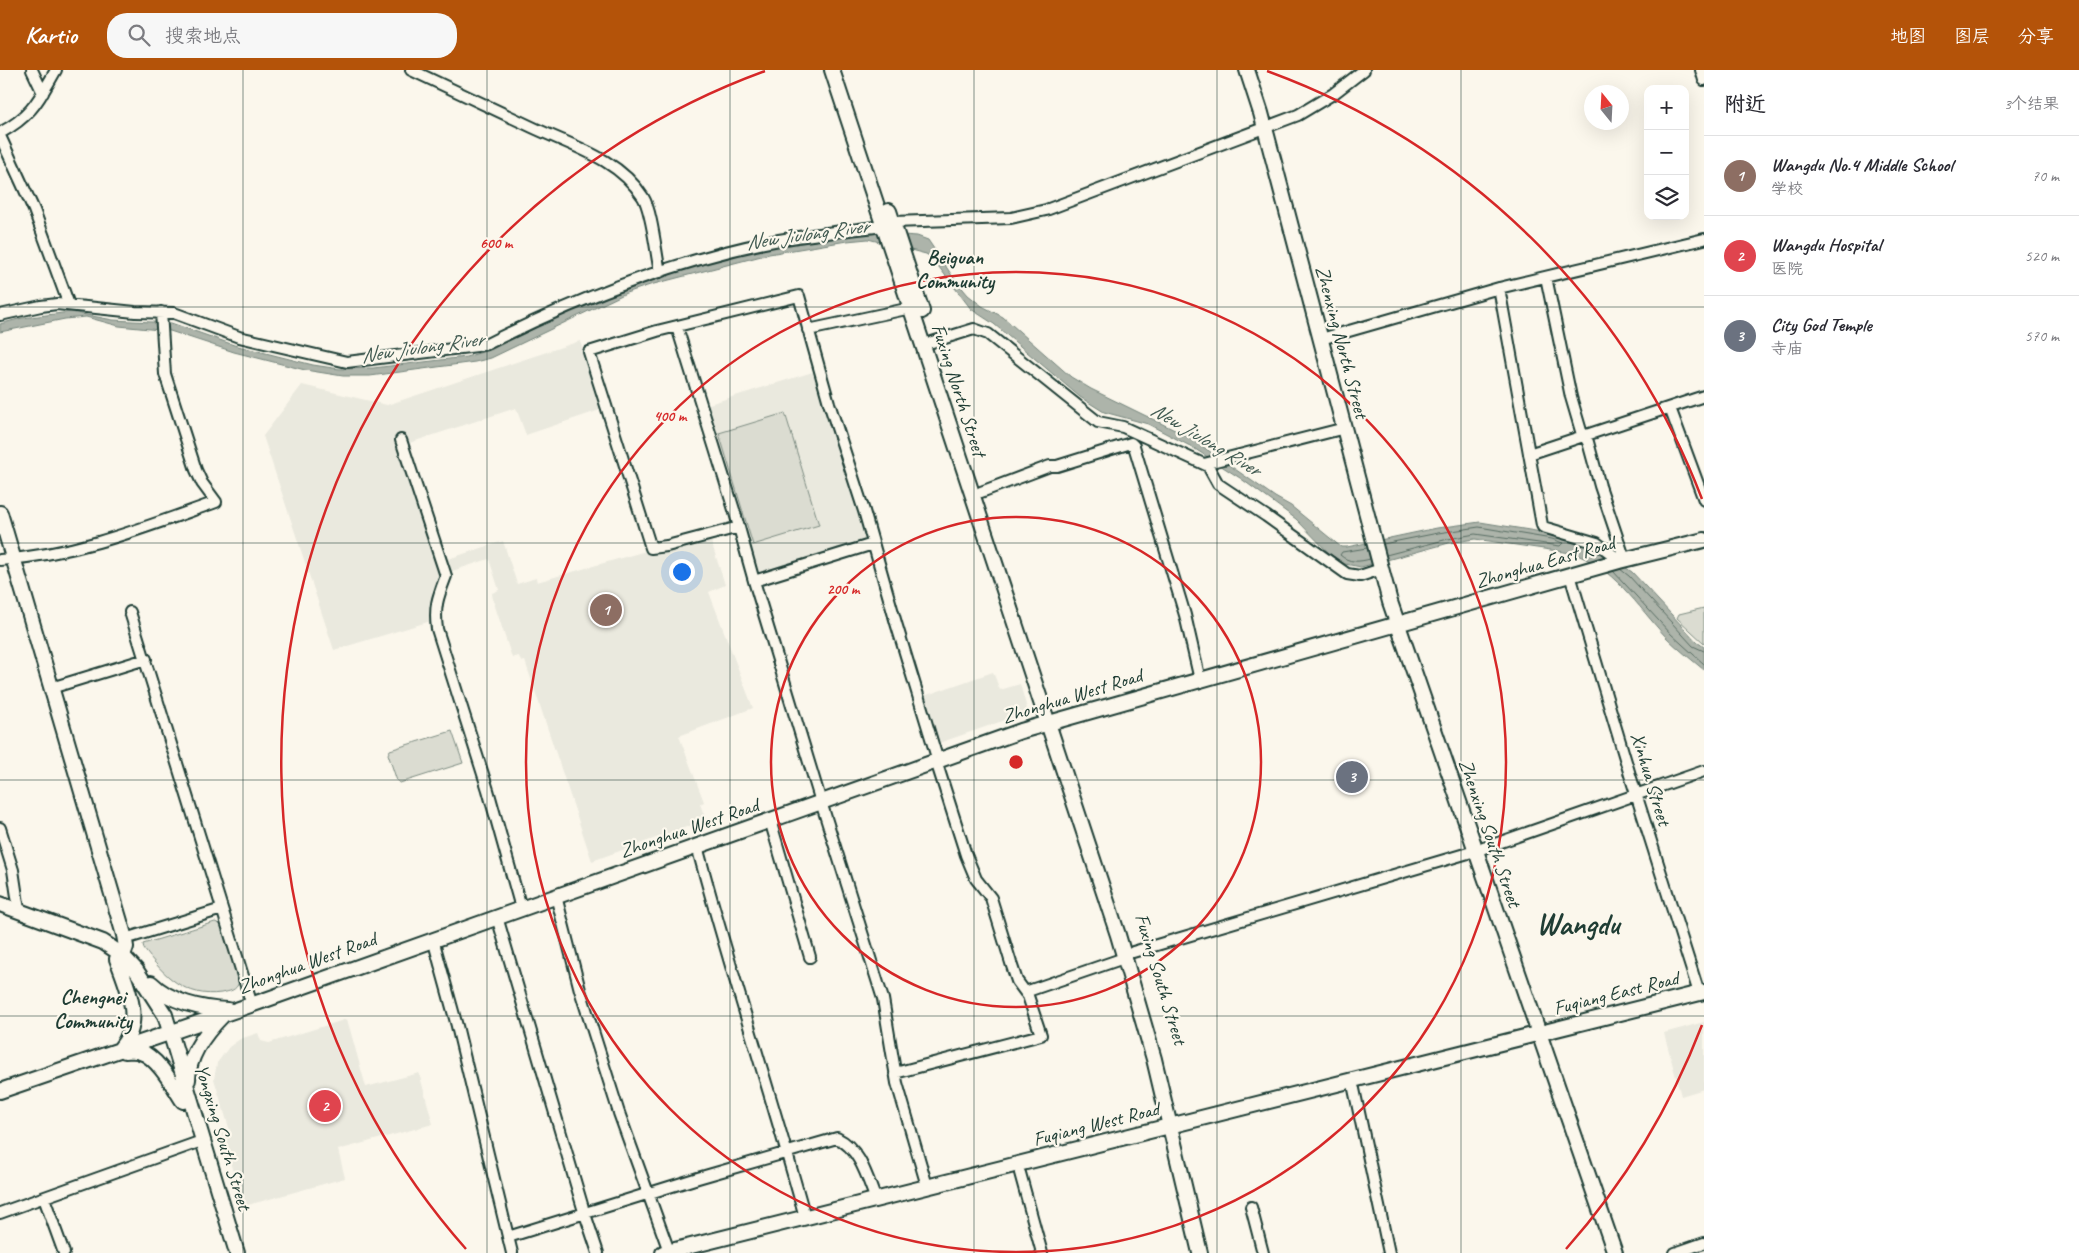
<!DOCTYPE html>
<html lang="zh">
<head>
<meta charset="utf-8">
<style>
	body { margin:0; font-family:Caveat,"LXGW WenKai TC",sans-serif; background:#f7f7f7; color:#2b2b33 }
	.controls { position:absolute; right:15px; top:15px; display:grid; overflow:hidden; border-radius:10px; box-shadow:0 5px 20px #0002 }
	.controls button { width:45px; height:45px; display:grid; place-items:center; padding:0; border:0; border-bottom:1px solid #e1e1e2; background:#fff; color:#2b2b33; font:25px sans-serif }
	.compass { position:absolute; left:1584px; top:15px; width:45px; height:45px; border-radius:50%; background:#fff; box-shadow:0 5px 20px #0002; rotate:342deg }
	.you { position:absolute; left:681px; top:501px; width:18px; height:18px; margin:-12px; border:4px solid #fff; border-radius:50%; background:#1a73e8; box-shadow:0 0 0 8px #1a73e833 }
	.badge { display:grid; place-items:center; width:32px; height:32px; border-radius:50%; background:#b45309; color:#fff; font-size:16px; font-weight:700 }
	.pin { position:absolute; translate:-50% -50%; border:2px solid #fff; box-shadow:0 1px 5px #0006 }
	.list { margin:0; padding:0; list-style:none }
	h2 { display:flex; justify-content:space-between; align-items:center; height:65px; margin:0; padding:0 20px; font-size:21px }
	h2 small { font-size:16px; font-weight:400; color:#7c7c81 }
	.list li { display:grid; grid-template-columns:32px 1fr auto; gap:15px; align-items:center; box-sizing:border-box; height:80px; padding:0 20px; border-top:1px solid #e1e1e2 }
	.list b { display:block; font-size:19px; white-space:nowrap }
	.list p { margin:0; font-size:16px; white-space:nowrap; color:#7c7c81 }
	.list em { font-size:16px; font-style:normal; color:#7c7c81 }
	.icon { flex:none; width:28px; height:28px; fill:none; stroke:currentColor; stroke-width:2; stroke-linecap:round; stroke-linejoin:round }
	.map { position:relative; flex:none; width:1704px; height:1183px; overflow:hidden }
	header { display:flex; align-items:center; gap:30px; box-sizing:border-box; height:70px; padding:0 25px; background:#b45309; color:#fff }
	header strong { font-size:24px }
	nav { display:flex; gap:28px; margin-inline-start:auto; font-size:18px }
	.search { width:350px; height:45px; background:#f7f7f7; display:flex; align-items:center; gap:12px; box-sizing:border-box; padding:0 18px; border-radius:20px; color:#7c7c81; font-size:19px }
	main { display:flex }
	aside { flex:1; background:#fff }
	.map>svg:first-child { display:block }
	.built { fill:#eae9de }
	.green { fill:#dbdcd1; stroke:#7d8c82 }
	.water { fill:#adb4aa; stroke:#74847b }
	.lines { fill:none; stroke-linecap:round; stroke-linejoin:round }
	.shore { stroke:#586d63; stroke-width:1 }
	.street-casing { stroke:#1f3d34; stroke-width:14 }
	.secondary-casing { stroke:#1f3d34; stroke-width:18 }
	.street { stroke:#fbf7ec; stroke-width:10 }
	.secondary { stroke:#fbf7ec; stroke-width:14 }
	.grid { fill:none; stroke:#1f3d34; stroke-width:1; stroke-opacity:0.55 }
	.ring { fill:none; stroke:#d62828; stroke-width:2.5 }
	.labels { text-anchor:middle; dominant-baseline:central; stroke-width:4.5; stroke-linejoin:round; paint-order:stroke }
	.street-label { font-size:20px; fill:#1f3d34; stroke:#fbf7ec }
	.water-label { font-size:21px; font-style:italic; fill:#425b52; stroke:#fbf7ec }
	.neighbourhood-label { font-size:21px; font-weight:bold; fill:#1f3d34; stroke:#fbf7ec }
	.town-label { font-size:30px; font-weight:bold; fill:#1f3d34; stroke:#fbf7ec }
	.centre { fill:#d62828; stroke:#fbf7ec; stroke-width:2.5 }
	.ring-label { font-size:15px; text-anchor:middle; font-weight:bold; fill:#d62828; stroke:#fbf7ec; stroke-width:4.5; stroke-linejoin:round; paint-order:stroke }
</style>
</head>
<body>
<header>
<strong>Kartio</strong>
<div class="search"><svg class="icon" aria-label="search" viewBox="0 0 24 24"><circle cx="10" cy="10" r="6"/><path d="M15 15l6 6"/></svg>搜索地点</div>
<nav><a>地图</a><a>图层</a><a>分享</a></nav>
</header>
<main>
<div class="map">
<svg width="1704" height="1183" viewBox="0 0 1704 1183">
	<rect width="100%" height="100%" fill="#fbf7ec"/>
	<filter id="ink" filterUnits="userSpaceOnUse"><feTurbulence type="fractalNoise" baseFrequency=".02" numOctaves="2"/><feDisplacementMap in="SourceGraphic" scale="10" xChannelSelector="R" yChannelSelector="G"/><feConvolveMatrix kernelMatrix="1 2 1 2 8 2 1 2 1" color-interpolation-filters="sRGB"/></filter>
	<g filter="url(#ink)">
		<path class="built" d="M580,271L603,339L526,365L516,338L400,376L439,492L503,471L517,514L536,508L537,512L646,481L672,479L710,468L725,515L709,522L753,638L679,666L704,732L700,734L706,750L592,791L525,591L521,592L519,586L512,588L493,530L492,523L499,520L489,489L443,504L432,521L431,551L334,580L263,366L302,315L387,335Z
			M816,301L868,471L757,505L706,335Z
			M993,602L1000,620L1020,614L1028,642L939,673L924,626Z
			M347,949L366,1017L419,1003L433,1054L338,1080L345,1108L244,1136L221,1064L230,1061L214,1009L217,993L229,977L240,969L258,963L261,971L269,973Z
			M1704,952V1019L1681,1026L1664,963Z"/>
		<path class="green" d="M785,343L819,455L753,475L719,363Z
			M1704,538V573L1677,548L1679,544Z
			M452,661L463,693L400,713L397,711L388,684L390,680Z
			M215,852L222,855L239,912C236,921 230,921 221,923C186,928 164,906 144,879L143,874Z"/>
		<path class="water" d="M861,162L917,166L928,170L953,207L968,225L982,236L1003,247L1071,307L1091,319L1189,367L1275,427L1291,436L1341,477H1347L1437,458L1480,452L1554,464L1599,479L1632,502L1697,572L1704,577V600C1691,589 1678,579 1666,567C1638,537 1612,495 1571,483L1475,469L1449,473L1361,497L1345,494L1331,485L1296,449L1240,408L1192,377L1148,354L1104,342L1080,327L994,254L971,239L932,188L926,184L868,169L847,171L769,184L650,215L626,223L491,288L475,292L370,306H343L305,300L234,282L170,261L119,256L86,247L65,249L0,262V254L22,248L71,242L113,250L171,253L234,275L313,295L340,299L373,298L466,287L492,279L617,219L642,211L738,183Z"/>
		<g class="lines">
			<path class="shore" d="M1383,474L1438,463L1479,457L1552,469L1563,473L1560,476L1475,464L1448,469L1386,485
				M1367,478L1342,482L1340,485C1349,493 1359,492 1370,489
				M1620,499L1629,506L1693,576L1704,581
				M1613,501L1671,564L1704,594"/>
			<defs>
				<path id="street" d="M32,0L43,23
					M411,0C451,19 492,38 532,57C572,76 618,88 643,127C652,141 656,184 660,202
					M1701,0L1704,10
					M0,63C32,46 39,29 56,0
					M0,66L34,140L69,235
					M893,152L1011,148L1046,140L1298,45L1333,24L1364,0
					M1546,207L1571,327L1581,361L1588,372L1600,416L1625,490
					M1499,218L1542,455L1543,457L1597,473L1621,491
					M0,245L41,236L57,234L135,242L174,243L239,267L347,292L477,276L487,274C579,228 678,189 779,170C814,164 849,160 884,156
					M677,257L735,443L754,511L821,732L883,929L897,1013L927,1116
					M808,260L911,238
					M1321,269L1499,218L1704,169
					M932,272L974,259L988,264L1098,352L1123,357L1208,396L1218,414L1266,446L1347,504L1360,506L1381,499
					M1670,338L1704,430
					M401,370L446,506C438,527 434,536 437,559L488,720L521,838
					M1529,384L1704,326
					M1204,394L1345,358
					M981,422L1050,396H1057L1131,373L1134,376L1185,545L1200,610
					M739,457L667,476L651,478L589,282L657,261L799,226L829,333L864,441L896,553L938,691
					M0,490C79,484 143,458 216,432L202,413L196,400L165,304L161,242
					M1570,505L1630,705L1699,923
					M754,511L873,474
					M130,542L252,935
					M51,618L146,589
					M770,750L810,887
					M0,758L13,800L19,840
					M697,776C730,901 771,1023 805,1147
					M556,826L580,920L619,1043L669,1181
					M497,847L583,1138L598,1183
					M125,869L222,839
					M433,869L457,956L512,1183
					M1133,882L1475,781L1704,701
					M1025,922L1124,888
					M895,1003L1041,965L1028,926L1017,911L1011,893L991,828L976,809L966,785L936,691
					M1354,1019L1389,1183
					M1020,1103L1042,1183
					M44,1128L64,1183
					M1251,1137L1263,1183
					M0,1143L196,1073
					M508,1167L698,1108L837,1068C860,1079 867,1107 876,1130
					M1675,1183L1704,1173"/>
				<path id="secondary" d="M832,0L1118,865L1154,989L1200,1183
					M1247,0L1261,43L1390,532L1615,1183
					M889,141L922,241
					M0,443L124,865L126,877L123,885
					M0,834L103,872L121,884L136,900L165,945L237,1183
					M117,889C128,919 144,951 120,979
					M151,913C170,932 201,939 228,940
					M125,981C130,981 136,980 140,982C157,986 174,1017 183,1031
					M188,1010C188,985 205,963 223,945
					M0,1021L268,929L1021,661L1619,491L1704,470
					M663,1183L1704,922"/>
			</defs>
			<use href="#street" class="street-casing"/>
			<use href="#secondary" class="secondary-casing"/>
			<use href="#street" class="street"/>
			<use href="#secondary" class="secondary"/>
		</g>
	</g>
	<path class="grid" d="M243,0V1183M487,0V1183M730,0V1183M974,0V1183M1217,0V1183M1461,0V1183M0,237H1704M0,473H1704M0,710H1704M0,946H1704"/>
	<g class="ring">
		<circle cx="1016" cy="692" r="245"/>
		<circle cx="1016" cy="692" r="490"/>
		<path d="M1702 955A735 735 0 0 1 1566 1179M466 1179A735 735 0 0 1 765 1M1267 1A735 735 0 0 1 1702 429"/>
	</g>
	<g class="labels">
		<g class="street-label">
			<text transform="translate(1342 272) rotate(75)">Zhenxing North Street</text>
			<text transform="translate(959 320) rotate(72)">Fuxing North Street</text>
			<text transform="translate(1545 492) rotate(-16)">Zhonghua East Road</text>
			<text transform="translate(1072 626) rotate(-17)">Zhonghua West Road</text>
			<text transform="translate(1651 709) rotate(73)">Xinhua Street</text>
			<text transform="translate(689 758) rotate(-19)">Zhonghua West Road</text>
			<text transform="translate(1490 763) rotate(71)">Zhenxing South Street</text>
			<text transform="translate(307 893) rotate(-20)">Zhonghua West Road</text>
			<text transform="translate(1161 909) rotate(73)">Fuxing South Street</text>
			<text transform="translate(1616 923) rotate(-14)">Fuqiang East Road</text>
			<text transform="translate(1096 1054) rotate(-14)">Fuqiang West Road</text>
			<text transform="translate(223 1067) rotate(73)">Yongxing South Street</text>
		</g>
		<g class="water-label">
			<text transform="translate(807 164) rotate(-8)">New Jiulong River</text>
			<text transform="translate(422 277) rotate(-8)">New Jiulong River</text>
			<text transform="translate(1206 369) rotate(31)">New Jiulong River</text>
		</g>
		<g class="neighbourhood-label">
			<text x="955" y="187">Beiguan<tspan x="955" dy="24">Community</tspan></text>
			<text x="93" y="927">Chengnei<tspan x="93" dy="24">Community</tspan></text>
		</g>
		<g class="town-label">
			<text x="1578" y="854">Wangdu</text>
		</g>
	</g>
	<circle cx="1016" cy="692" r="8" class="centre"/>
	<g class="ring-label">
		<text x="496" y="178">600 m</text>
		<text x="670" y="351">400 m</text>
		<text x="843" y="524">200 m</text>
	</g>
</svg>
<div class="controls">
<button>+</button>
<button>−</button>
<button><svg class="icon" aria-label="layers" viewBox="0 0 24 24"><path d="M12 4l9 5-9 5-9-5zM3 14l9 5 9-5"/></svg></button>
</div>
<svg class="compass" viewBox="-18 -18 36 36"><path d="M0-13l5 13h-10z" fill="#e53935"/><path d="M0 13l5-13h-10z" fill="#7c7c81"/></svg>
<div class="you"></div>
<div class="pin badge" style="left:606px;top:540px;background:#8d6e63">1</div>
<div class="pin badge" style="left:325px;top:1036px;background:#e0444e">2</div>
<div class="pin badge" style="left:1352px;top:707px;background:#6b7280">3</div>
</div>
<aside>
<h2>附近<small>3个结果</small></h2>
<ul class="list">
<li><span class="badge" style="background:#8d6e63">1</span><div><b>Wangdu No.4 Middle School</b><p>学校</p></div><em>70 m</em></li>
<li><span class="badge" style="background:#e0444e">2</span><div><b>Wangdu Hospital</b><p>医院</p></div><em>520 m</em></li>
<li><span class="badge" style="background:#6b7280">3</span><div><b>City God Temple</b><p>寺庙</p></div><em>570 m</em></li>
</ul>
</aside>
</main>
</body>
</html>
